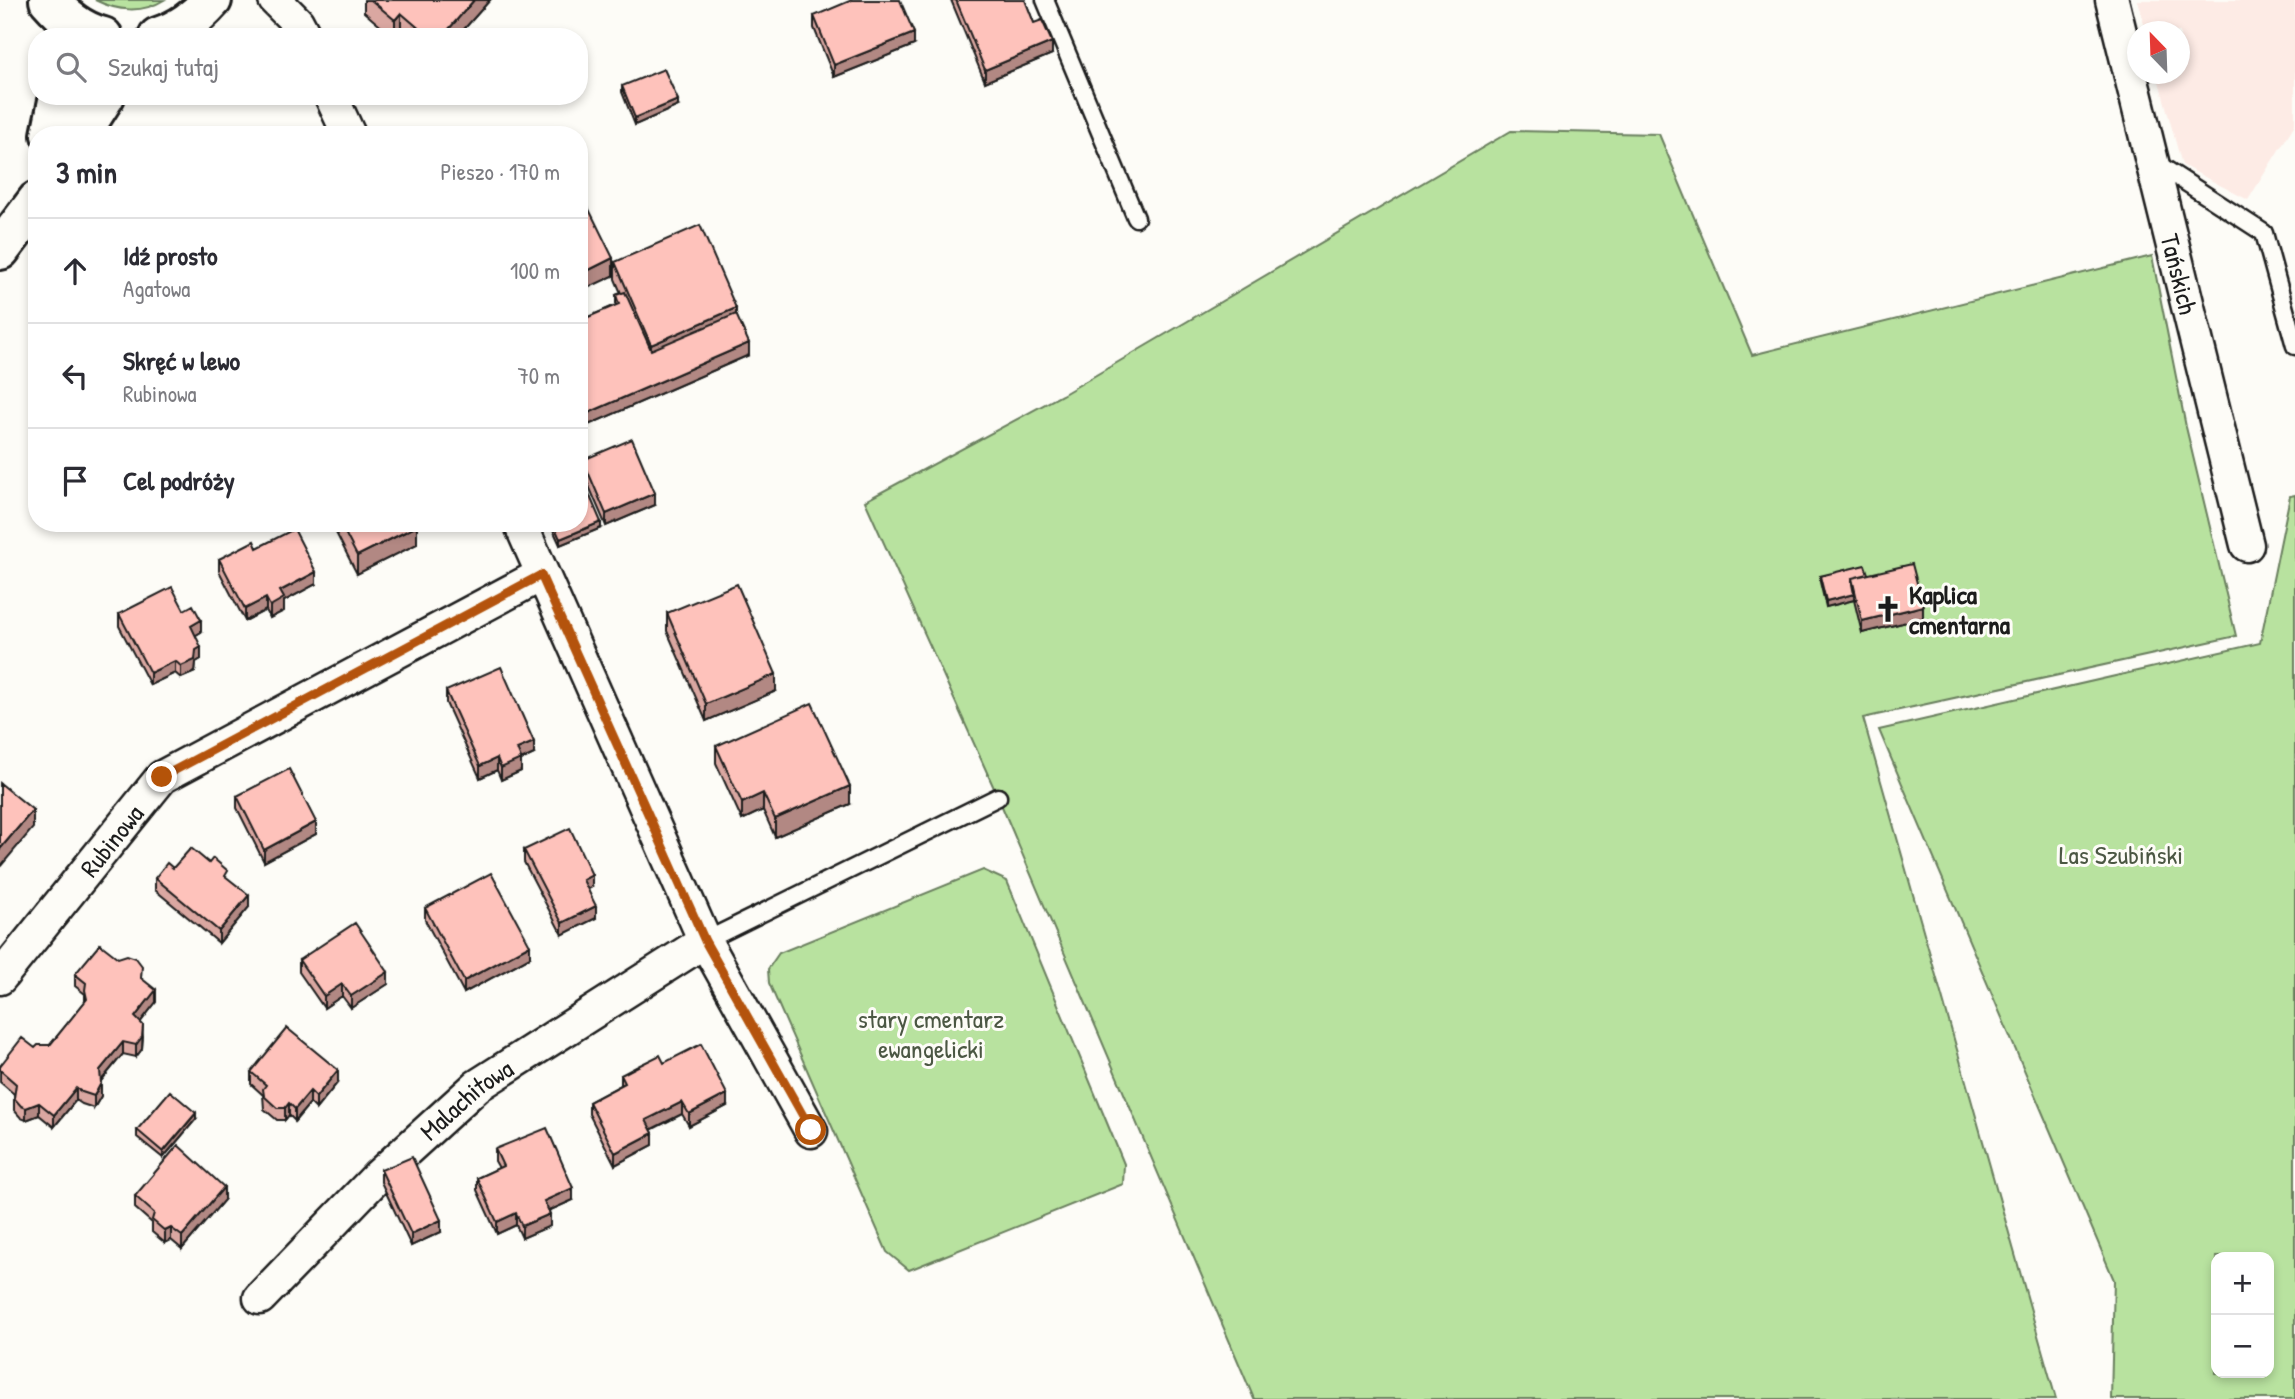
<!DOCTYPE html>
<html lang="pl">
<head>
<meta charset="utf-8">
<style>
	body { margin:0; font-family:"Patrick Hand",sans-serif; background:#f2f2f3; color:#2b2b33 }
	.controls { position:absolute; right:21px; bottom:21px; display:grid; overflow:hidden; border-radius:14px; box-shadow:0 4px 10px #0003 }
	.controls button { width:63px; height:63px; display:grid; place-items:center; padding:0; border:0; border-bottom:2px solid #e1e1e2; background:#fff; color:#2b2b33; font:35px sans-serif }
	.compass { position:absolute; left:2127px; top:21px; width:63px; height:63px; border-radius:50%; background:#fff; box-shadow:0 4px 10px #0003; rotate:337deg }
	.stop { position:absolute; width:21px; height:21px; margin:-16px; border:5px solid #b45309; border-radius:50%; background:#fff }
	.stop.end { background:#b45309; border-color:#fff; box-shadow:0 2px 7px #0008 }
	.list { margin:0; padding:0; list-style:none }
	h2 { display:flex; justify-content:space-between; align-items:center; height:91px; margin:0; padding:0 28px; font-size:30px }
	h2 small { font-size:23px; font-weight:400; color:#7c7c81 }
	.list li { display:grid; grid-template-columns:46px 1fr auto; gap:21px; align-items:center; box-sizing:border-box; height:105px; padding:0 28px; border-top:2px solid #e1e1e2 }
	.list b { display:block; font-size:26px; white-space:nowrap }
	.list p { margin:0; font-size:23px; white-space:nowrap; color:#7c7c81 }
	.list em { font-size:23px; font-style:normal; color:#7c7c81 }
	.icon { flex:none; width:38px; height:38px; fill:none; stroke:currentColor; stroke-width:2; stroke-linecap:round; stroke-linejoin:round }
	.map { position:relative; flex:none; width:2295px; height:1399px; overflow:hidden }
	.search { position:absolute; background:#fff; box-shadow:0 4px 10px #0003; left:28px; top:28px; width:560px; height:77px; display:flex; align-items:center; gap:18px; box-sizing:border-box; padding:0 24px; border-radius:28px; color:#7c7c81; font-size:26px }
	.panel { position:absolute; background:#fff; box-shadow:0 4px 10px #0003; left:28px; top:126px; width:560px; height:406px; border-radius:28px }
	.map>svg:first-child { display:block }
	.built { fill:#fdebe5 }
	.green { fill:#b8e29f; stroke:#6a7f5e; stroke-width:2; fill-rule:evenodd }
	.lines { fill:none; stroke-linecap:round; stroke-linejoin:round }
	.service-casing { stroke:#1c1c1c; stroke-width:21 }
	.minor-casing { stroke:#1c1c1c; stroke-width:37 }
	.secondary-casing { stroke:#1c1c1c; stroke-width:44 }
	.service { stroke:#fdfcf7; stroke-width:16 }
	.minor { stroke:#fdfcf7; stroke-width:32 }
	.secondary { stroke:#fdfcf7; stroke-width:38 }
	.wall { fill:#daa7a1; stroke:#1c1c1c; stroke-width:2 }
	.shaded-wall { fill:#b28883; stroke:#1c1c1c; stroke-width:2 }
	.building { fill:#fec2bb; stroke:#1c1c1c; stroke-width:2 }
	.route { stroke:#b45309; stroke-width:9 }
	.labels { text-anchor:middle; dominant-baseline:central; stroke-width:6; stroke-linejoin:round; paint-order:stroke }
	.street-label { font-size:26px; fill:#1c1c1c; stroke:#fdfcf7 }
	.poi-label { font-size:26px; font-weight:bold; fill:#1c1c1c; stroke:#fdfcf7; text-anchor:start }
	.park-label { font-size:26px; fill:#4b5743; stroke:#fdfcf7 }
</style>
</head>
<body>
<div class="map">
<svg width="2295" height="1399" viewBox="0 0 2295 1399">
	<rect width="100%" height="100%" fill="#fdfcf7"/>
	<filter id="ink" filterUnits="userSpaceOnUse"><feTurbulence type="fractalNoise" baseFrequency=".0143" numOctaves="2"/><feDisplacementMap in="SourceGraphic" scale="14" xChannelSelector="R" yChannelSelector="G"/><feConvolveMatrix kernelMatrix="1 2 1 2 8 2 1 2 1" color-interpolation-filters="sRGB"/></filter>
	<g filter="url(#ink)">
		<path class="built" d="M2137,0H2295V124L2248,200L2182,165L2157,74H2180V32L2146,31Z"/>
		<path class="green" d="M95,0H164C142,14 117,11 95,0Z
			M1511,131L1659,134L1752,355L2152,256L2186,427L2236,636L1863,718L2056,1399H1254L998,797L865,501L1062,395Z
			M2295,495V1399H2111L2114,1280L1879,730L2260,643L2290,496ZM2216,1257H2269V1373H2216Z
			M983,870L1007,881L1124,1164L1123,1184L909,1270L887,1252L769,983L768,969L779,953Z"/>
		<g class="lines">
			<defs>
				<path id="service" d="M1045,0L1136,218
					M2153,161L2264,233L2295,346
					M705,941L998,797"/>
				<g id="minor">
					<path d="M275,0L297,22L305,37"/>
					<path id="s1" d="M2112,0L2247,545"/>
					<path d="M331,96L349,135"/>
					<path d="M520,523L705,941L811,1131"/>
					<path id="s2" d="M0,978L162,777L541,575"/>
					<path id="s3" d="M260,1298L377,1177L477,1086L705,941"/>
				</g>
				<path id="secondary" d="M49,0C64,17 80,31 103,37
					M158,37C181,29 196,18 212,0
					M51,135L59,96
					M80,135L105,96
					M0,250L37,201"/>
			</defs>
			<use href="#service" class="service-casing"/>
			<use href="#minor" class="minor-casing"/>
			<use href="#secondary" class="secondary-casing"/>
			<use href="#service" class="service"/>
			<use href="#minor" class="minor"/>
			<use href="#secondary" class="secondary"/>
		</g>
		<path class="wall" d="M364,0H490L457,37H409L401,31L396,37H393L364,12Z
			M951,0H1025L1034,23L1052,54L985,82Z
			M814,16L914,45L834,77L814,28Z
			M622,86L678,106L635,125L622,92Z
			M615,262L736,314L749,355L579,429V321L616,305V295L621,293L615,279Z
			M583,460L655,505L606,526L583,472Z
			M331,523H415L417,544L357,574Z
			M550,523H579L601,528L560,545Z
			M257,548L316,584L284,601V611L270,618L266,610L245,621L219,571V559Z
			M1868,574L1923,618L1862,633L1854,600L1826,607L1820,582V576Z
			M667,613L776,691L706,721L667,631Z
			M119,614L201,632L196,635L201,659L196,662L195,672L181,678L175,673L150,685L119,626Z
			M446,691L534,754L521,760V771L501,780L497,770L480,778L446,703Z
			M716,746L850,804L775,837L763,810L742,820L716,763Z
			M237,796L316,834L264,862L237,808Z
			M524,850L592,887L588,889L596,918L562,935L524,862Z
			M173,868L228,879L249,907L219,943L155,890V878Z
			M425,908L530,957L464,993L425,920Z
			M299,960L388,984L351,1008L342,996L324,1008L299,972Z
			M75,974L142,979L156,1002L140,1023L143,1037L142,1049L136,1057L123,1054L101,1081V1096L94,1108L82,1104L76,1100L54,1127L39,1115L26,1120L21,1118L14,1110V1094L0,1082V1066L35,1048L50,1045L85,1002V994L75,986Z
			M664,1063L727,1106L689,1126L682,1114L651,1130L653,1145L615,1165L589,1114V1102L621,1085V1075Z
			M251,1072L338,1082L316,1109L310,1103L295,1121L289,1115L285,1120H277L264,1109L263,1095L251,1084Z
			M196,1119L163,1158L137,1137V1130Z
			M495,1149L573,1200L548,1211L550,1226L522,1238L516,1225L497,1234L477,1190V1178L499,1168L495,1161Z
			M381,1170L441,1232L411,1246L381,1182Z
			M135,1196L224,1200L182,1249L171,1240L165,1243L152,1232V1223L135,1208Z"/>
		<path class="shaded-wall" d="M474,0H490L457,37H442Z
			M401,13V31L395,37V20Z
			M914,33V45L834,77V65Z
			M1052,42V54L985,82V70Z
			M678,100V106L635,125V118Z
			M613,258V276L579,292V275Z
			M736,308V326L651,362V345Z
			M749,343V355L579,429V417Z
			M655,493V505L606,526V514Z
			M601,522V528L560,545V539Z
			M417,526V544L357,574V556Z
			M316,572V584L284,601V611L270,618V606L280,591Z
			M1854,594V600L1826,607V601Z
			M266,598V610L245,621V609Z
			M1923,606V618L1862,633V621Z
			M201,620V632L191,638V626Z
			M201,647V659L196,662L195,672L181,678V666L196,650Z
			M175,661V673L150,685V673Z
			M776,674V691L706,721V704Z
			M534,742V754L521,760V771L501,780V768L517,749Z
			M497,758V770L480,778V766Z
			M850,786V804L775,837V819Z
			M763,793V810L742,820V803Z
			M33,810V828L0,867V849Z
			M316,822V834L264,862V850Z
			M592,875V887L583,892V880Z
			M249,895V907L219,943V931Z
			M596,906V918L562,935V923Z
			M530,945V957L464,993V981Z
			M388,972V984L351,1008V996Z
			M342,984V996L324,1008V996Z
			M156,990V1002L135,1029V1017Z
			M143,1025L142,1049L136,1057V1045Z
			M123,1042V1054L100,1082V1070Z
			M338,1070V1082L316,1109V1097Z
			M101,1083V1096L94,1108V1096Z
			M76,1088V1100L54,1127V1115Z
			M310,1091V1103L295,1121V1109Z
			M727,1094V1106L689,1126V1114Z
			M682,1102V1114L646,1132V1120Z
			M39,1103V1115L26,1120V1108Z
			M289,1103V1115L285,1120V1108Z
			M196,1113V1119L163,1158V1152Z
			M653,1133V1145L615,1165V1153Z
			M224,1187V1200L182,1249V1236Z
			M573,1188V1200L544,1213V1201Z
			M516,1213V1225L497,1234V1222Z
			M550,1214V1226L522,1238V1226Z
			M441,1220V1232L411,1246V1234Z
			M171,1228V1240L165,1243V1231Z"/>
		<path class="building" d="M371,0H474L442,37H429L401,13L395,20Z
			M852,0H900L914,33L834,65L814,16Z
			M956,0H1025L1034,23L1042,20L1052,42L985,70Z
			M664,69L678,100L635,118L622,86Z
			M579,189L613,258L579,275Z
			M700,225L736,308L651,345L615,262Z
			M625,292L651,350L736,314L749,343L579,417V321L619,304L616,295Z
			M632,439L655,493L606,514L583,460Z
			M586,487L601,522L560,539L553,523H579V490Z
			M340,523H415L417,526L357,556Z
			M294,529L316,572L280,591L284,598L270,606L266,598L245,609L219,559L254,541L257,548Z
			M1912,564L1923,606L1862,621L1852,578Z
			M1865,565L1868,574L1852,578V584L1854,594L1826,601L1820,576Z
			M737,584L776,674L706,704L667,613Z
			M172,587L184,610L193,605L201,620L191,626L201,647L196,650L195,660L181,666L175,661L150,673L119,614Z
			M501,667L534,742L517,749L521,759L501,768L497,758L480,766L446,691Z
			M812,703L850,786L775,819L763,793L742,803L716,746Z
			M289,769L316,822L264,850L237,796Z
			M0,783L33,810L0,849Z
			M570,828L592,875L583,880L596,906L562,923L524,850Z
			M191,848L209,863L213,858L228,871L225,876L249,895L219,931L155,878L167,863L173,868Z
			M491,873L530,945L464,981L425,908Z
			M355,923L388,972L351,996L342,984L324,996L299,960Z
			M100,944L118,958L127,955L136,958L142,966L141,978L156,990L135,1017L143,1025L142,1037L136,1045L123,1042L100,1070L101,1083L94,1096L82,1092L76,1088L54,1115L39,1103L26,1108L21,1106L14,1098L16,1084L0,1070V1066L22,1038L35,1048L38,1045H50L87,999L85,990L86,983L75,974Z
			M287,1028L338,1070L316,1097L310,1091L295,1109L289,1103L285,1108H277L264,1096L263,1089L266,1085L251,1072Z
			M701,1044L727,1094L689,1114L682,1102L646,1120L653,1133L615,1153L589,1102L625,1083L621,1075L640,1065L660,1055L664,1063Z
			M170,1091L196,1113L163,1152L137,1130Z
			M547,1128L573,1188L544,1201L550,1214L522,1226L516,1213L497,1222L477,1178L503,1166L495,1149Z
			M178,1145L224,1187L182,1236L171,1228L165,1231L152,1220L154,1213L135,1196Z
			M412,1157L441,1220L411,1234L381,1170Z"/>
	</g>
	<g class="lines" filter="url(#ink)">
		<path class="route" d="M162,777L541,575L705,941L811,1130"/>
	</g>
	<defs>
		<symbol id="church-bare" viewBox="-9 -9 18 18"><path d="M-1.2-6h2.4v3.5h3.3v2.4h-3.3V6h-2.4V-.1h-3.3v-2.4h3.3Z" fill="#1c1c1c" stroke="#fdfcf7" stroke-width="2.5" paint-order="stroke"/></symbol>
	</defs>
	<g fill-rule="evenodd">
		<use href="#church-bare" x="1869" y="590" width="38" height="38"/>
	</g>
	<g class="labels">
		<g class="street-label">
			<text stroke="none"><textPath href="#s1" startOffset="282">Tańskich</textPath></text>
			<text stroke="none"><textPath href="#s2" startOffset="177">Rubinowa</textPath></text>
			<text stroke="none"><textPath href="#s3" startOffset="287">Malachitowa</textPath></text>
		</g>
		<g class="poi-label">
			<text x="1909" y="594">Kaplica<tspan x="1909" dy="30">cmentarna</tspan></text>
		</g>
		<g class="park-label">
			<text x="2121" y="854">Las Szubiński</text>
			<text x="931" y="1018">stary cmentarz<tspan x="931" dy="30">ewangelicki</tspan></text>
		</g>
	</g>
</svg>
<div class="controls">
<button>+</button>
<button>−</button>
</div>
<svg class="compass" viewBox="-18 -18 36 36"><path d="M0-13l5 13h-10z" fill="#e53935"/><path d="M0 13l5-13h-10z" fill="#7c7c81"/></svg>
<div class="stop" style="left:811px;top:1130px"></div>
<div class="stop end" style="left:162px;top:777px"></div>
<div class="search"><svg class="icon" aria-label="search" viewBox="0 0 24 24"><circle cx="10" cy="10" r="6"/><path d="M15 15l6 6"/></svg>Szukaj tutaj</div>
<section class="panel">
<h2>3 min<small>Pieszo · 170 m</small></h2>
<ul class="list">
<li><svg class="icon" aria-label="ahead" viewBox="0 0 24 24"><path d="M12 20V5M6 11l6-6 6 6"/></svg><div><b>Idź prosto</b><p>Agatowa</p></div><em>100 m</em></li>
<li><svg class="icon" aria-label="left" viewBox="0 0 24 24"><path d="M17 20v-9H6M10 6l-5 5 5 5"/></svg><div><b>Skręć w lewo</b><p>Rubinowa</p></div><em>70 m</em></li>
<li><svg class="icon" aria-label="arrive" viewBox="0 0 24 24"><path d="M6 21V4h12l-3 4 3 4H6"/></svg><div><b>Cel podróży</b></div></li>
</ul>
</section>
</div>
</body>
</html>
